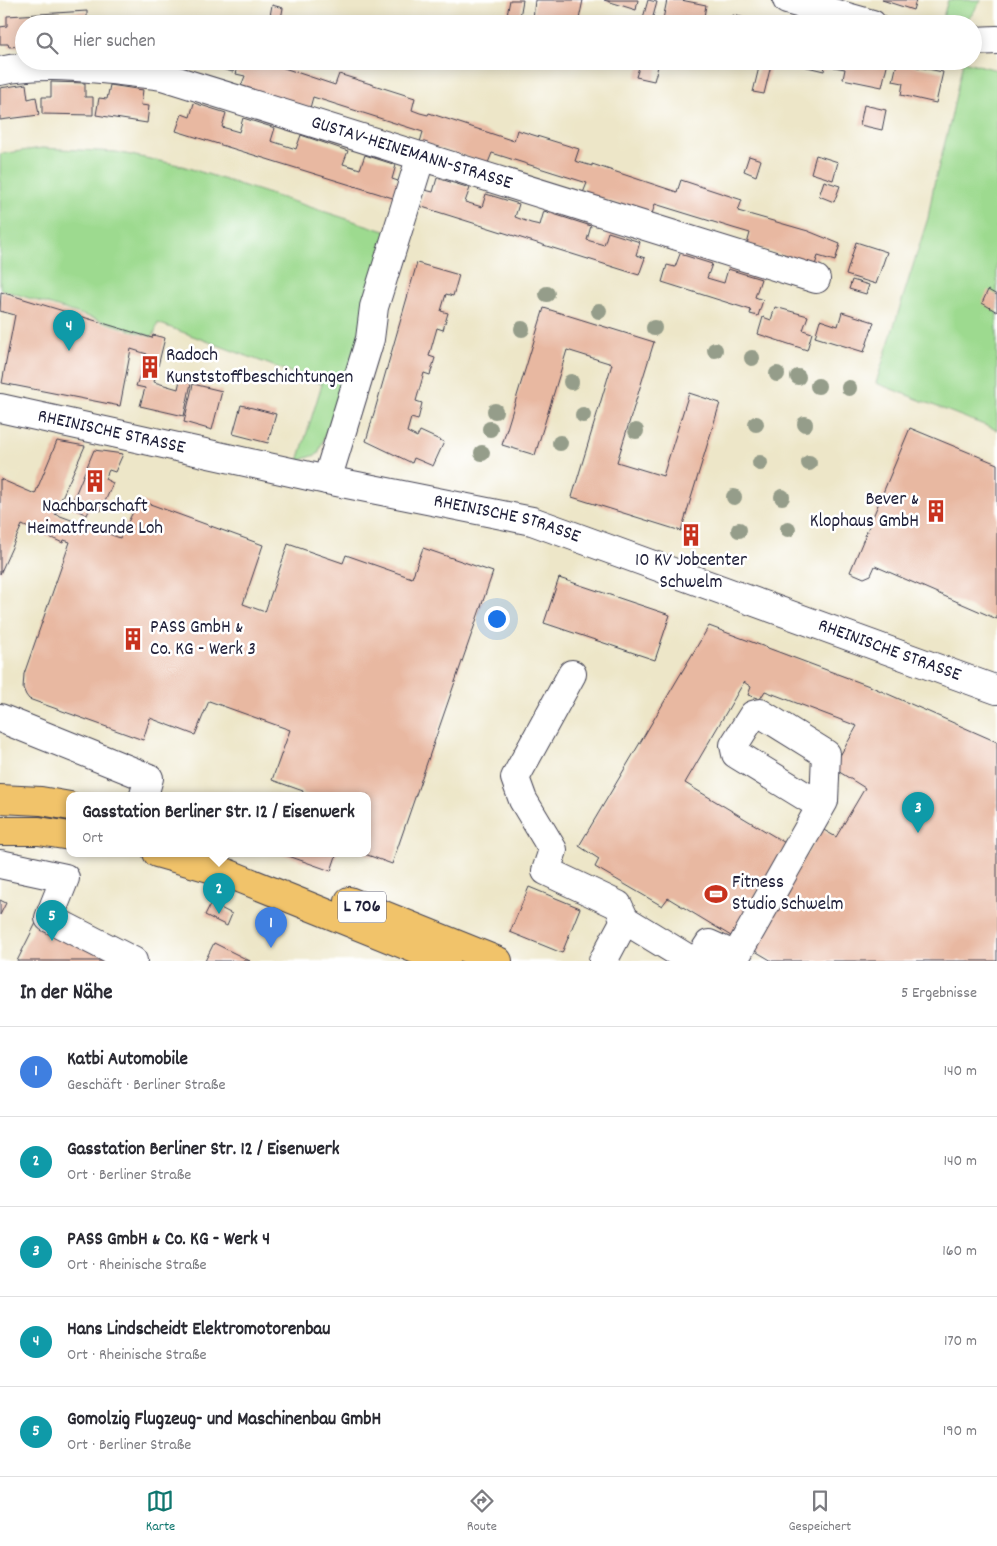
<!DOCTYPE html>
<html lang="de">
<head>
<meta charset="utf-8">
<style>
	body { margin:0; font-family:Dekko,sans-serif; background:#f2f2f3; color:#2b2b33 }
	.you { position:absolute; left:496px; top:618px; width:18px; height:18px; margin:-12px; border:4px solid #fff; border-radius:50%; background:#1a73e8; box-shadow:0 0 0 8px #1a73e833 }
	.badge { display:grid; place-items:center; width:32px; height:32px; border-radius:50%; background:#0f766e; color:#fff; font-size:16px; font-weight:700 }
	.pin { position:absolute; translate:-50% -41px; filter:drop-shadow(0 1px 2px #0008) }
	.pin::after { content:''; position:absolute; top:26px; width:18px; height:15px; background:inherit; clip-path:polygon(0 0,100% 0,50% 100%) }
	.popup { position:absolute; left:66px; top:792px; width:305px; height:65px; box-sizing:border-box; display:grid; place-content:center; border-radius:10px; background:#fff; filter:drop-shadow(0 1px 4px #0005); font-size:16px; white-space:nowrap; color:#7c7c81 }
	.popup b { font-size:19px; color:#2b2b33 }
	.popup::after { content:''; position:absolute; left:50%; top:100%; margin-left:-10px; border:10px solid transparent; border-top-color:#fff }
	.list { margin:0; padding:0; list-style:none }
	h2 { display:flex; justify-content:space-between; align-items:center; height:65px; margin:0; padding:0 20px; font-size:21px }
	h2 small { font-size:16px; font-weight:400; color:#7c7c81 }
	.list li { display:grid; grid-template-columns:32px 1fr auto; gap:15px; align-items:center; box-sizing:border-box; height:90px; padding:0 20px; border-top:1px solid #e1e1e2 }
	.list b { display:block; font-size:19px; white-space:nowrap }
	.list p { margin:0; font-size:16px; white-space:nowrap; color:#7c7c81 }
	.list em { font-size:16px; font-style:normal; color:#7c7c81 }
	.icon { flex:none; width:28px; height:28px; fill:none; stroke:currentColor; stroke-width:2; stroke-linecap:round; stroke-linejoin:round }
	.map { position:relative; flex:none; width:997px; height:961px; overflow:hidden }
	.search { position:absolute; background:#fff; box-shadow:0 2px 12px #0003; left:15px; right:15px; top:15px; height:55px; display:flex; align-items:center; gap:12px; box-sizing:border-box; padding:0 18px; border-radius:28px; color:#7c7c81; font-size:19px }
	.sheet { height:515px; background:#fff }
	nav { display:flex; justify-content:space-around; align-items:center; box-sizing:border-box; height:70px; border-top:1px solid #e1e1e2; background:#fff; font-size:14px; color:#7c7c81 }
	nav a { display:grid; justify-items:center; gap:2px }
	nav .on { color:#0f766e }
	.map>svg:first-child { display:block }
	.green { fill:#9dda8f; stroke:#607e65 }
	.building { fill:#e8b8a1 }
	.lines { fill:none; stroke-linecap:round; stroke-linejoin:round }
	.minor-casing { stroke:#403f50; stroke-width:30 }
	.major-casing { stroke:#403f50; stroke-width:30 }
	.minor { stroke:#fff; stroke-width:28 }
	.major { stroke:#f1c36a; stroke-width:28 }
	.tree { fill:#959d8a }
	.labels { text-anchor:middle; dominant-baseline:central; stroke-width:5; stroke-linejoin:round; paint-order:stroke }
	.shield { fill:#fff; stroke:#646476; stroke-width:1 }
	.shield-label { font-size:18px; font-weight:bold; fill:#22223b }
	.street-label { font-size:19px; fill:#22223b; stroke:#fff }
	.poi-label { font-size:19px; fill:#22223b; stroke:#fff; text-anchor:start }
</style>
</head>
<body>
<div class="map">
<svg width="997" height="961" viewBox="0 0 997 961">
	<rect width="100%" height="100%" fill="#fff"/>
	<filter id="ink" filterUnits="userSpaceOnUse"><feTurbulence type="fractalNoise" baseFrequency=".02" numOctaves="2"/><feDisplacementMap in="SourceGraphic" scale="10" xChannelSelector="R" yChannelSelector="G"/><feConvolveMatrix kernelMatrix="1 2 1 2 8 2 1 2 1" color-interpolation-filters="sRGB"/></filter>
	<filter id="wash" filterUnits="userSpaceOnUse"><feTurbulence type="fractalNoise" baseFrequency=".0096" numOctaves="4" result="noise"/><feDisplacementMap in="SourceGraphic" scale="20" xChannelSelector="R" yChannelSelector="G"/><feGaussianBlur stdDeviation="1.12" result="paint"/><feColorMatrix in="noise" values="0 0 0 0 0 0 0 0 0 0 0 0 0 0 0 0 0 1.4 0 .05"/><feComposite in="paint" operator="in"/></filter>
	<g filter="url(#wash)">
		<rect width="100%" height="100%" fill="#ede6c8"/>
		<path class="green" d="M948,0H981C968,22 967,24 941,24Z
			M963,61L997,70V430L876,383L928,218L934,184L950,123Z
			M42,148L116,152L179,165L391,233L361,339L318,454L298,461L322,384L158,323L153,337L0,289V154Z"/>
		<g id="blocks">
			<path class="building" d="M510,0H523L520,17L507,15Z
				M535,0H583L578,24L533,19Z
				M604,0H638L636,10Z
				M648,0L657,2L652,20L643,18Z
				M667,0H681L706,5L704,17L732,23L733,15L769,24H662Z
				M882,0H916L913,10Z
				M272,5L283,8L281,19L270,16Z
				M87,11V19L96,18L97,24H24V46L9,47L8,44H0V27L7,26V16Z
				M190,61H236L233,72Z
				M240,61H263L335,85L339,74L415,98L412,110L420,113L428,115L429,113L514,141L517,130L579,149L575,161L592,166V164L677,192L681,180L742,200L738,211L808,231L840,244L835,261L818,256L815,265L747,244L750,233L733,228L655,204L652,214L583,193L587,183L492,153L488,163L420,142L423,132L313,97L310,108L241,86L245,76L236,74Z
				M641,61L659,63L654,81L636,77Z
				M782,61H826L824,71Z
				M835,61H888L882,87L843,79L845,69L834,67Z
				M760,63L771,65L764,94L753,92Z
				M897,63L943,72L936,103L901,95L903,83L893,81Z
				M51,82L85,83V97H93V115L42,114V97H51Z
				M26,84L28,99L36,97L39,115L0,120V88Z
				M110,85L143,90L141,105L149,106L147,123L96,115L99,98L107,99Z
				M194,103L226,113L222,127L239,132L243,118L275,128L271,141L296,149L301,135L348,151L343,164L360,169L365,155L396,165L392,179L401,182L396,199L176,131L182,114L190,117Z
				M864,105L886,110L882,130L860,125Z
				M816,155L838,162L833,180L811,173Z
				M749,156L761,160L756,176L744,171Z
				M437,178L470,188L465,202L482,207L486,194L519,204L515,217L531,223L540,225L544,211L591,226L587,240L604,245L608,232L640,242L636,255L645,258L639,275L419,206L425,190L433,192Z
				M824,181L840,186L834,202L819,196Z
				M856,242L887,252L876,284L846,275Z
				M680,254L712,264L707,278L724,283L728,269L761,279L755,297L763,300L758,316L750,314L751,310L662,282L667,265L675,267Z
				M417,263L459,275L453,296L446,294L441,311L448,313L443,330L437,328L429,356L435,358L430,375L424,373L416,401L422,403L418,420L411,418L407,432L417,437L420,431L444,442L433,466L414,458L412,463L366,441Z
				M852,280L869,285L866,294L849,289Z
				M988,290L997,295V312L982,303Z
				M1,292L152,338L153,335L165,338L154,382L178,389L180,380L191,383L184,416L140,406L145,388L136,386L147,354L131,349L120,406L2,383L15,315L0,311Z
				M775,307L808,316L803,330L812,333L807,350L758,334L763,317L771,320Z
				M544,308L654,342L617,462L663,476L689,393L720,403L681,531L572,497L612,364L567,350L535,455L502,445Z
				M842,312L874,322L864,352L815,337L820,320L838,326Z
				M193,384L222,391L212,430L184,422Z
				M241,405L276,414L268,443L233,434Z
				M910,428L997,464V619L875,566L871,575L864,578L850,572Z
				M57,441L85,446L59,504L63,505L60,512L57,510L55,514L120,538L139,500L263,545L243,604L265,612L288,544L343,563L346,555L412,578L423,548L493,572L392,864L362,853H368V795H302L303,791L272,780L290,730L209,701L195,735L150,718L143,740L29,699L26,695L23,688L24,674L70,542L64,540L63,543L22,525L0,574V479L35,494Z
				M94,450L123,454L115,472L109,470L105,479L113,483L101,511L91,506L87,515L70,507Z
				M559,578L670,615L655,660L544,623Z
				M709,626L872,687L997,742V961H772L750,948L822,829L836,837L865,788L833,768L857,726L765,691L760,699L748,695L751,687L744,682L685,783L787,844L731,936L668,898L662,906L595,867L599,859L579,846Z
				M280,853H337L331,871Z
				M529,887L580,908L562,953L510,932Z
				M0,900L6,903L0,915Z
				M211,903L232,914L227,926L205,915Z
				M37,921L118,961H17Z
				M214,943L250,961H205Z"/>
		</g>
	</g>
	<g filter="url(#ink)">
		<use href="#blocks" fill-opacity="0" stroke="#403f50" stroke-width="1"/>
		<g class="lines">
			<defs>
				<g id="minor">
					<path d="M787,0L872,24"/>
					<path d="M973,41L997,40"/>
					<path id="s1" d="M0,71C48,60 113,70 162,76L816,279"/>
					<path id="s2" d="M0,408L327,480L532,521L997,690"/>
					<path d="M327,480L370,339L374,307L421,156"/>
					<path d="M572,674L515,778L523,800L553,850L546,871L618,905L625,920"/>
					<path d="M0,718L149,778L144,795"/>
					<path d="M0,864L65,878L49,918L133,961"/>
					<path d="M603,961L625,920L692,961"/>
					<path d="M698,961L709,944L736,956L824,801L826,754L760,713L753,715L734,745L736,754L821,806"/>
				</g>
				<path id="major" d="M0,799L41,801L70,806
					M0,831H39L70,836
					M157,853L227,873L445,961
					M349,901L498,961"/>
			</defs>
			<use href="#minor" class="minor-casing"/>
			<use href="#major" class="major-casing"/>
			<use href="#minor" class="minor"/>
			<use href="#major" class="major"/>
		</g>
		<g class="tree">
			<circle cx="547" cy="294" r="8"/>
			<circle cx="599" cy="311" r="8"/>
			<circle cx="654" cy="328" r="8"/>
			<circle cx="522" cy="329" r="8"/>
			<circle cx="715" cy="350" r="8"/>
			<circle cx="752" cy="358" r="8"/>
			<circle cx="777" cy="374" r="8"/>
			<circle cx="798" cy="377" r="8"/>
			<circle cx="571" cy="382" r="8"/>
			<circle cx="818" cy="386" r="8"/>
			<circle cx="849" cy="388" r="8"/>
			<circle cx="495" cy="411" r="8"/>
			<circle cx="583" cy="415" r="8"/>
			<circle cx="756" cy="424" r="8"/>
			<circle cx="805" cy="424" r="8"/>
			<circle cx="490" cy="429" r="8"/>
			<circle cx="636" cy="431" r="8"/>
			<circle cx="560" cy="443" r="8"/>
			<circle cx="482" cy="453" r="8"/>
			<circle cx="760" cy="463" r="8"/>
			<circle cx="809" cy="463" r="8"/>
			<circle cx="734" cy="497" r="8"/>
			<circle cx="782" cy="497" r="8"/>
			<circle cx="788" cy="529" r="8"/>
			<circle cx="739" cy="530" r="8"/>
		</g>
	</g>
	<defs>
		<symbol id="building-bare" viewBox="-9 -9 18 18"><path d="M-4-6H4V6H1V3H-1V6H-4ZM-2.5-4.3h1.7v1.8h-1.7ZM.8-4.3h1.7v1.8H.8ZM-2.5-1h1.7V.8h-1.7ZM.8-1h1.7V.8H.8Z" fill="#c8321e" stroke="#fff" stroke-width="2.5" paint-order="stroke"/></symbol>
		<symbol id="stadium-bare" viewBox="-9 -9 18 18"><path d="M0-5a6.5 5 0 1 0 0 10a6.5 5 0 1 0 0-10ZM-3.5-1.8h7v3.6h-7Z" fill="#c8321e" stroke="#fff" stroke-width="2.5" paint-order="stroke"/></symbol>
	</defs>
	<g fill-rule="evenodd">
		<use href="#building-bare" x="134" y="351" width="32" height="32"/>
		<use href="#building-bare" x="79" y="465" width="32" height="32"/>
		<use href="#building-bare" x="920" y="495" width="32" height="32"/>
		<use href="#building-bare" x="675" y="519" width="32" height="32"/>
		<use href="#building-bare" x="117" y="623" width="32" height="32"/>
		<use href="#stadium-bare" x="700" y="878" width="32" height="32"/>
	</g>
	<g class="labels">
		<rect class="shield" x="338" y="891.5" width="48" height="31" rx="4"/>
		<g class="shield-label">
			<text x="362" y="907">L 706</text>
		</g>
		<g class="street-label">
			<text stroke="none"><textPath href="#s1" startOffset="424">GUSTAV-HEINEMANN-STRASSE</textPath></text>
			<text stroke="none"><textPath href="#s2" startOffset="114">RHEINISCHE STRASSE</textPath></text>
			<text stroke="none"><textPath href="#s2" startOffset="519">RHEINISCHE STRASSE</textPath></text>
			<text stroke="none"><textPath href="#s2" startOffset="924">RHEINISCHE STRASSE</textPath></text>
		</g>
		<g class="poi-label">
			<text x="166" y="356">Radoch<tspan x="166" dy="22">Kunststoffbeschichtungen</tspan></text>
			<text x="919" y="500" text-anchor="end">Bever &amp;<tspan x="919" dy="22">Klophaus GmbH</tspan></text>
			<text x="95" y="507" text-anchor="middle">Nachbarschaft<tspan x="95" dy="22">Heimatfreunde Loh</tspan></text>
			<text x="691" y="561" text-anchor="middle">10 KV Jobcenter<tspan x="691" dy="22">Schwelm</tspan></text>
			<text x="150" y="628">PASS GmbH &amp;<tspan x="150" dy="22">Co. KG - Werk 3</tspan></text>
			<text x="732" y="883">Fitness<tspan x="732" dy="22">Studio Schwelm</tspan></text>
		</g>
	</g>
</svg>
<div class="you"></div>
<div class="pin badge" style="left:271px;top:948px;background:#3f7fe0">1</div>
<div class="pin badge" style="left:219px;top:914px;background:#0f9aa8">2</div>
<div class="popup"><b>Gasstation Berliner Str. 12 / Eisenwerk</b>Ort</div>
<div class="pin badge" style="left:918px;top:833px;background:#0f9aa8">3</div>
<div class="pin badge" style="left:69px;top:351px;background:#0f9aa8">4</div>
<div class="pin badge" style="left:52px;top:941px;background:#0f9aa8">5</div>
<div class="search"><svg class="icon" aria-label="search" viewBox="0 0 24 24"><circle cx="10" cy="10" r="6"/><path d="M15 15l6 6"/></svg>Hier suchen</div>
</div>
<section class="sheet">
<h2>In der Nähe<small>5 Ergebnisse</small></h2>
<ul class="list">
<li><span class="badge" style="background:#3f7fe0">1</span><div><b>Katbi Automobile</b><p>Geschäft · Berliner Straße</p></div><em>140 m</em></li>
<li><span class="badge" style="background:#0f9aa8">2</span><div><b>Gasstation Berliner Str. 12 / Eisenwerk</b><p>Ort · Berliner Straße</p></div><em>140 m</em></li>
<li><span class="badge" style="background:#0f9aa8">3</span><div><b>PASS GmbH &amp; Co. KG - Werk 4</b><p>Ort · Rheinische Straße</p></div><em>160 m</em></li>
<li><span class="badge" style="background:#0f9aa8">4</span><div><b>Hans Lindscheidt Elektromotorenbau</b><p>Ort · Rheinische Straße</p></div><em>170 m</em></li>
<li><span class="badge" style="background:#0f9aa8">5</span><div><b>Gomolzig Flugzeug- und Maschinenbau GmbH</b><p>Ort · Berliner Straße</p></div><em>190 m</em></li>
</ul>
</section>
<nav>
<a class="on"><svg class="icon" aria-label="map" viewBox="0 0 24 24"><path d="M3 6l6-2 6 2 6-2v14l-6 2-6-2-6 2zM9 4v14M15 6v14"/></svg>Karte</a>
<a><svg class="icon" aria-label="directions" viewBox="0 0 24 24"><path d="M12 3l9 9-9 9-9-9zM9 14v-3h6M13 9l2 2-2 2"/></svg>Route</a>
<a><svg class="icon" aria-label="saved" viewBox="0 0 24 24"><path d="M7 4h10v16l-5-4-5 4z"/></svg>Gespeichert</a>
</nav>
</body>
</html>
